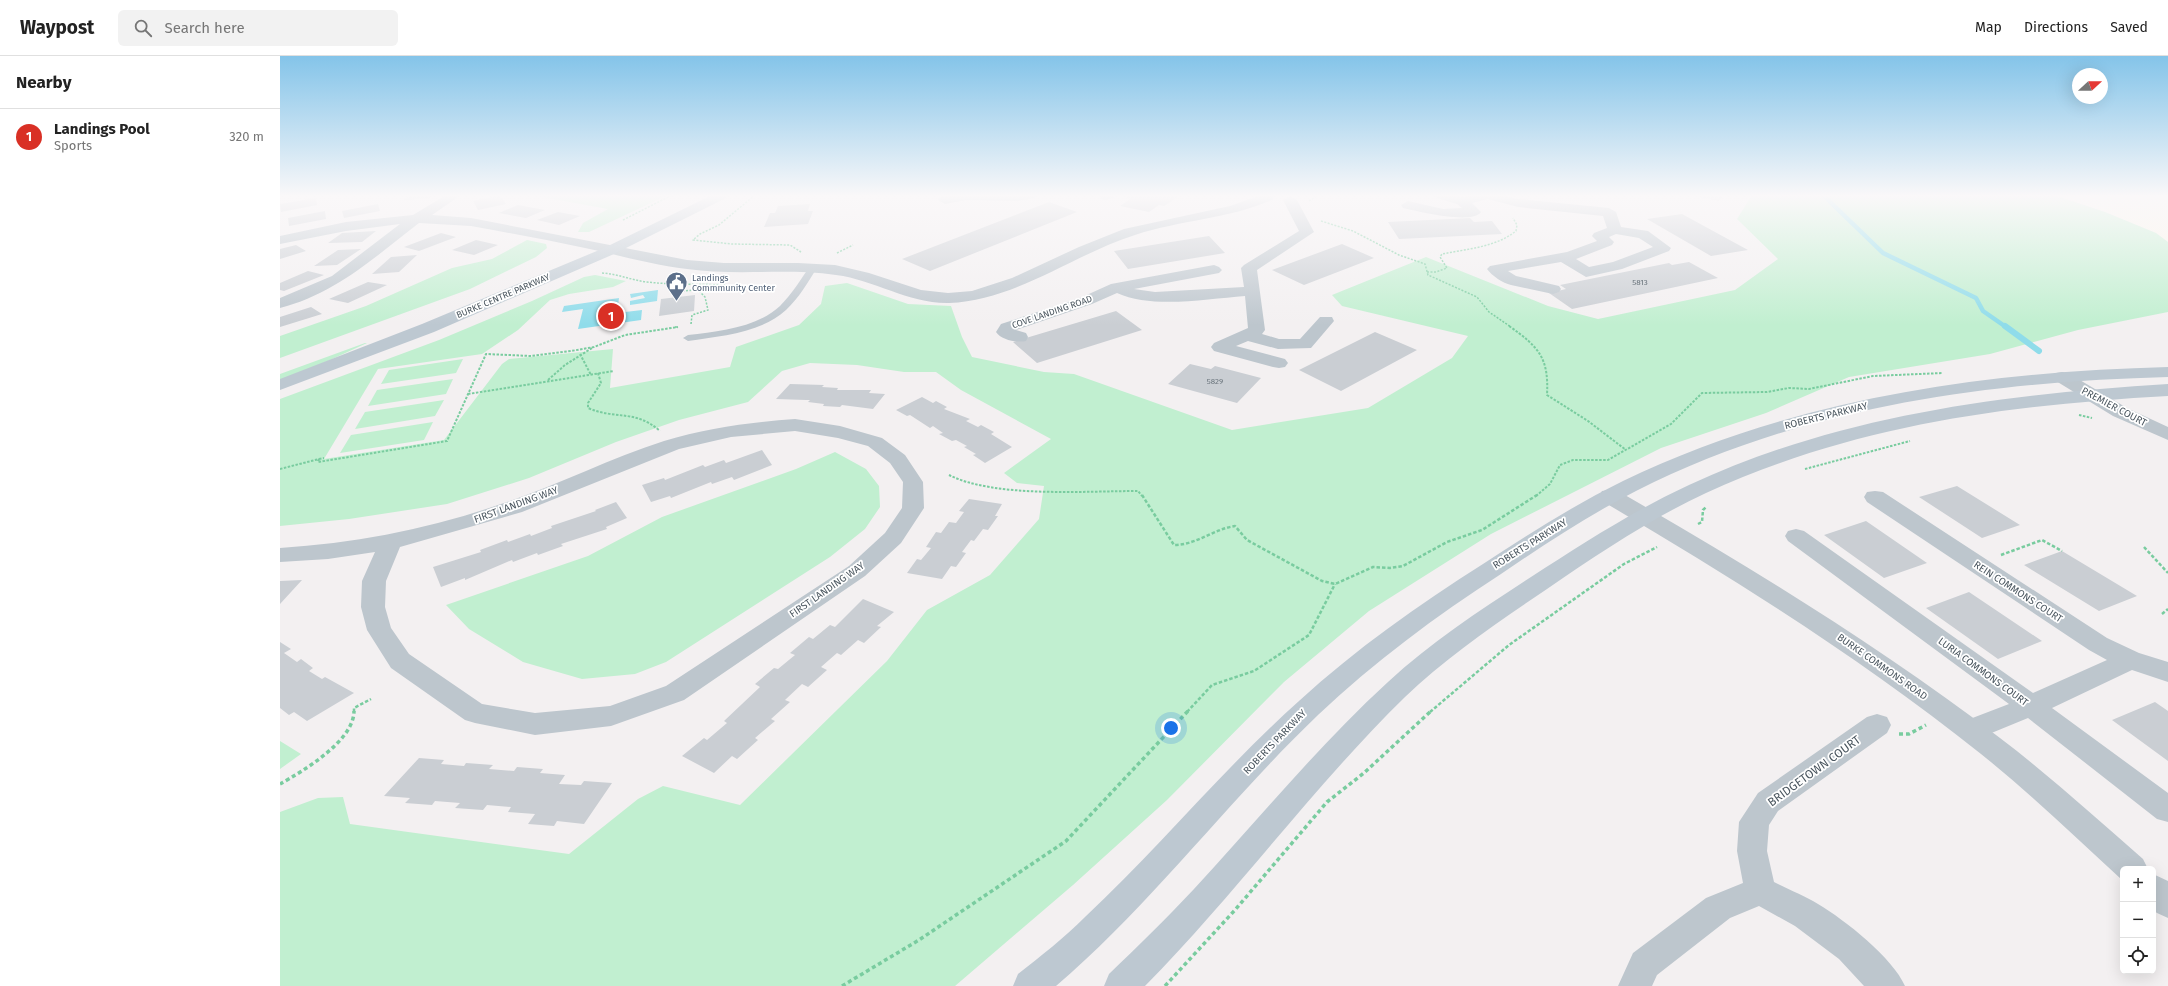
<!DOCTYPE html>
<html lang="en">
<head>
<meta charset="utf-8">
<style>
	body { margin:0; font-family:"Fira Sans",sans-serif; background:#f2f2f2; color:#222 }
	.controls { position:absolute; right:12px; bottom:12px; display:grid; overflow:hidden; border-radius:6px; box-shadow:0 4px 16px #0002 }
	.controls button { width:36px; height:36px; display:grid; place-items:center; padding:0; border:0; border-bottom:1px solid #e0e0e0; background:#fff; color:#222; font:20px sans-serif }
	.compass { position:absolute; left:1792px; top:12px; width:36px; height:36px; border-radius:50%; background:#fff; box-shadow:0 4px 16px #0002; rotate:69deg }
	.you { position:absolute; left:891px; top:672px; width:14px; height:14px; margin:-10px; border:3px solid #fff; border-radius:50%; background:#1a73e8; box-shadow:0 0 0 6px #1a73e833 }
	.badge { display:grid; place-items:center; width:26px; height:26px; border-radius:50%; background:#d93025; color:#fff; font-size:13px; font-weight:700 }
	.pin { position:absolute; translate:-50% -50%; border:2px solid #fff; box-shadow:0 1px 4px #0006 }
	.list { margin:0; padding:0; list-style:none }
	h2 { display:flex; justify-content:space-between; align-items:center; height:52px; margin:0; padding:0 16px; font-size:17px }
	h2 small { font-size:13px; font-weight:400; color:#767676 }
	.list li { display:grid; grid-template-columns:26px 1fr auto; gap:12px; align-items:center; box-sizing:border-box; height:56px; padding:0 16px; border-top:1px solid #e0e0e0 }
	.list b { display:block; font-size:15px; white-space:nowrap }
	.list p { margin:0; font-size:13px; white-space:nowrap; color:#767676 }
	.list em { font-size:13px; font-style:normal; color:#767676 }
	.icon { flex:none; width:22px; height:22px; fill:none; stroke:currentColor; stroke-width:2; stroke-linecap:round; stroke-linejoin:round }
	.map { position:relative; flex:none; width:1888px; height:930px; overflow:hidden }
	header { display:flex; align-items:center; gap:24px; box-sizing:border-box; height:56px; padding:0 20px; background:#fff; border-bottom:1px solid #e0e0e0 }
	header strong { font-size:19px }
	nav { display:flex; gap:22px; margin-inline-start:auto; font-size:14px }
	.search { width:280px; height:36px; background:#f2f2f2; display:flex; align-items:center; gap:10px; box-sizing:border-box; padding:0 14px; border-radius:6px; color:#767676; font-size:15px }
	main { display:flex }
	aside { flex:1; background:#fff }
	.map>svg:first-child { display:block }
	.commercial { fill:#fcf6eb }
	.green { fill:#c1efd0 }
	.water { fill:#8fdcea }
	.lines { fill:none; stroke-linecap:round; stroke-linejoin:round }
	.stream-far1 { stroke:#8fdcea; stroke-width:4.5 }
	.stream { stroke:#8fdcea; stroke-width:6 }
	.building { fill:#caced3 }
	.path-far3 { stroke:#79cc9f; stroke-width:1.5; stroke-dasharray:2 1.5; stroke-linecap:butt }
	.path-far2 { stroke:#79cc9f; stroke-width:2; stroke-dasharray:2.5 1.5; stroke-linecap:butt }
	.path-far1 { stroke:#79cc9f; stroke-width:2.5; stroke-dasharray:3.5 2; stroke-linecap:butt }
	.path { stroke:#79cc9f; stroke-width:3.5; stroke-dasharray:4 3; stroke-linecap:butt }
	.service { fill:#bdc6cd; fill-rule:evenodd }
	.minor { fill:#bdc6cd; fill-rule:evenodd }
	.tertiary { fill:#bdc6cd; fill-rule:evenodd }
	.secondary { fill:#bdc8d1; fill-rule:evenodd }
	.labels { text-anchor:middle; dominant-baseline:central; stroke-width:3.5; stroke-linejoin:round; paint-order:stroke }
	.number-label { font-size:8px; fill:#69737b }
	.far-service-label { font-size:9px; fill:#4e5e75; stroke:#fff; text-anchor:start }
	.far-street-label { font-size:9px; fill:#49555e; stroke:#fff }
	.street-label { font-size:10px; fill:#49555e; stroke:#fff }
	.near-street-label { font-size:12px; fill:#49555e; stroke:#fff }
</style>
</head>
<body>
<header>
<strong>Waypost</strong>
<div class="search"><svg class="icon" aria-label="search" viewBox="0 0 24 24"><circle cx="10" cy="10" r="6"/><path d="M15 15l6 6"/></svg>Search here</div>
<nav><a>Map</a><a>Directions</a><a>Saved</a></nav>
</header>
<main>
<aside>
<h2>Nearby<small></small></h2>
<ul class="list">
<li><span class="badge">1</span><div><b>Landings Pool</b><p>Sports</p></div><em>320 m</em></li>
</ul>
</aside>
<div class="map">
<svg width="1888" height="930" viewBox="0 0 1888 930">
	<rect width="100%" height="100%" fill="#f3f0f1"/>
	<path class="commercial" d="M1774,139H1888V186L1876,177L1825,156Z"/>
	<path class="green" d="M251,139H388L309,176H298L303,167L328,153Z
		M1472,139H1774L1825,156L1876,177L1888,186V256L1798,274L1710,298L1569,321L1486,357L1381,392L1211,478L1089,555L1004,626L887,744L793,829L675,930H0V756L38,742L63,741L70,768L289,798L358,743L383,730L460,749L607,605L647,554L710,519L759,463L764,430L737,427L724,417L771,383L681,334L656,316H624L577,309L530,307L502,315L468,346L399,364L336,386L249,422L167,448L69,463L0,470V343L159,284L252,245L304,221L315,219L346,225L333,231L289,238L270,244L238,274L202,298L98,313L44,403L164,384L222,308L229,303L333,293L330,332L450,311L456,291L519,269L541,248L545,230L567,227L628,248L671,250L682,281L692,301L764,316L794,318L952,374L1088,352L1172,302L1188,280L1062,250L1052,239L1146,201L1268,250L1318,263L1455,234L1498,203L1457,163Z
		M247,184L266,188L267,192L256,201L190,233L0,302V280L86,250L172,212L212,203Z
		M85,287H87L48,305L0,324V318Z
		M183,303L176,317L101,328L109,314Z
		M173,323L166,338L88,350L97,334Z
		M164,344L155,360L75,373L85,356Z
		M153,366L144,384L60,397L71,379Z
		M555,396L586,413L599,430L600,451L585,473L550,501L386,606L355,618L302,623L243,606L189,573L166,549L308,500L382,461L516,413Z
		M0,685L21,698L0,713Z"/>
	<path class="water" d="M378,234L377,245L350,249V245L365,242L363,239L351,242L350,238Z
		M339,242L337,257L362,254L361,264L298,273L303,253L282,256L284,250Z"/>
	<g class="lines">
		<path class="stream-far1" d="M1543,139L1603,197L1696,242L1703,255L1726,271"/>
		<path class="stream" d="M1725,270L1759,295"/>
	</g>
	<path class="building" d="M129,139H154L150,142L123,144Z
		M220,139L226,148L198,154L193,145Z
		M852,139H901L884,150L879,149L869,156L840,150L850,143L845,142Z
		M1409,139H1444L1439,145Z
		M36,142L37,149L1,156L0,148Z
		M769,146L797,156L650,215L622,203Z
		M98,148L100,155L64,162L62,155Z
		M530,148L528,155H533L528,168L484,171L490,157H495L498,150Z
		M238,149L265,154L246,162L219,157Z
		M45,155L46,163L9,170L8,162Z
		M278,156L300,160L279,169L257,164Z
		M1402,158L1468,194L1431,200L1367,163Z
		M1190,162L1194,166L1212,165L1222,178L1119,183L1108,166Z
		M96,175L82,186L48,187L62,177Z
		M161,177L176,181L139,195L124,191Z
		M929,180L945,197L848,213L834,195Z
		M196,184L218,189L194,199L172,194Z
		M1062,188L1094,202L1024,229L992,214Z
		M16,189L26,195L0,203V193Z
		M81,193L57,209L34,210L58,194Z
		M137,199L119,216L92,218L111,201Z
		M1409,206L1438,222L1292,253L1269,237L1286,233L1280,229L1389,207L1392,209Z
		M28,215L44,219L4,235L0,234V227Z
		M88,226L107,229L68,247L49,243Z
		M415,239L414,255L379,260L381,243Z
		M31,251L42,258L0,271V261Z
		M836,255L862,274L757,307L733,286Z
		M1095,276L1137,294L1061,335L1019,314Z
		M910,308L931,313L935,310L981,322L957,347L888,328Z
		M510,328L544,329L542,331L558,332L557,334H591L589,337L605,338L593,353L562,349L560,351L543,350L544,348L528,346L530,344H526L496,343Z
		M642,341L653,347L656,345L667,351L664,353L690,363L686,365L698,371L701,369L714,376L711,378L732,391L705,407L693,399L696,398L684,391L687,390L676,384L672,385L659,378L663,377L653,370L650,372L630,359L627,360L616,354Z
		M482,394L492,409L454,424L452,421L432,428L431,426L391,442L390,440L371,446L362,429L384,422L385,424L423,409L425,411L444,404L446,407Z
		M1677,430L1740,469L1702,482L1639,441Z
		M689,443L722,448L715,460H718L708,474L703,473L694,485L691,484L682,496L686,497L676,511L671,510L662,523L627,517L637,503L641,504L651,492L646,491L656,476L661,477L669,466L676,467L684,456L679,455Z
		M336,446L347,462L326,471L327,473L281,488L283,490L258,499L257,497L233,506L232,504L185,524V522L161,531L153,511L201,496L200,494L227,484L228,486L250,478L251,480L272,472L271,470L316,455L315,454Z
		M1586,465L1647,507L1604,522L1544,479Z
		M1782,495L1857,540L1819,555L1744,509Z
		M22,524L0,548V525Z
		M1689,536L1762,585L1718,603L1646,552Z
		M583,543L614,556L597,570L601,571L584,587L578,584L561,599L557,597L541,611L547,614L528,631L522,628L505,644L510,646L491,663L495,665L475,682L478,684L457,703L452,700L434,717L402,700L424,682L427,684L447,667L444,665L480,631L475,628L494,612L498,613L515,599L510,597L529,581L533,583L550,569L555,571Z
		M0,586L11,593L4,597L17,606L21,603L33,612L29,615L42,623L45,621L74,637L27,665L14,656L9,659L0,652Z
		M1875,646L1888,655V705L1832,664Z
		M139,702L164,704L161,708L184,710L186,707L213,709L209,713L234,715L237,711L263,713L260,717L285,719L279,728L301,729L304,725L332,727L304,768L277,765L274,770L248,768L255,758L228,756L231,751L207,749L203,754L175,752L180,747L155,745L152,749L125,747L130,742L104,740Z"/>
	<g class="lines">
		<path class="path-far3" d="M475,139L439,169L420,178L413,184L452,188L510,189L521,196
			M1029,145L1038,139
			M343,164L392,139
			M1041,165L1073,175L1119,199L1145,208L1148,219L1197,241L1209,256L1231,271
			M557,197L573,189
			M1147,216H1156L1167,212L1160,201L1162,198C1187,193 1216,191 1236,175L1237,169L1233,162
			M322,217C338,218 351,224 367,226C393,229 419,228 445,229
			M399,235L418,234L419,229
			M397,241L401,228
			M411,268L412,259L428,254L425,241L418,234
			M395,271H398"/>
		<path class="path-far2" d="M1229,270C1259,291 1269,302 1267,339L1308,365L1346,394
			M300,298L311,319
			M318,317L321,327L308,347V352C336,364 355,353 380,375
			M268,324L285,309L312,292
			M188,338L334,315
			M1799,359L1812,362
			M39,403L44,402
			M0,413L39,403L38,406L167,385L206,298L251,300L291,295L314,291L345,279L398,271
			M1525,413L1630,385
			M669,419C715,442 805,435 858,435L862,440
			M1256,440L1270,428L1280,409L1293,404H1328L1391,368L1422,337L1487,336L1509,332L1529,333L1593,320L1663,317"/>
		<path class="path-far1" d="M862,439L894,489C916,489 934,473 955,470L967,484L1042,525L1055,528L1093,511L1110,512L1123,510L1167,486L1202,474L1257,439
			M1418,468L1422,466L1423,454L1426,451
			M1864,491L1888,517
			M1721,499L1762,484L1782,495
			M1882,558L1888,553
			M74,656V652L91,643
			M907,656L932,629L974,615L1029,579L1055,528
			M1150,656L1229,589L1344,508L1377,491"/>
		<path class="path" d="M1619,678H1629L1646,669
			M0,728C23,715 74,685 74,655
			M562,930L639,884L786,785L908,655
			M885,930L955,854L1047,746L1084,717L1151,655"/>
		<path class="service" d="M530,210L537,212C528,226 519,242 506,254C481,277 441,280 408,285L403,282L408,279C439,275 476,272 500,250C512,238 521,223 530,210Z"/>
		<path class="minor" d="M166,139H181L152,159L191,162L407,204L444,207H518L555,209L589,217L641,234L668,237L692,235L732,222L799,191L844,173L950,150L981,139H992L994,141L992,144C948,163 900,164 855,179C792,199 737,244 669,247C629,248 595,224 556,219C507,212 456,220 407,213C372,209 339,199 305,192C267,184 229,177 191,170L139,167C95,201 55,238 0,252V242L52,220L120,168L66,175L0,188V180L66,166L133,159Z
			M673,139H757L755,142L737,145L687,144L665,148L658,144L660,141Z
			M820,139H836C832,144 827,144 821,143Z
			M1155,139H1175L1182,141L1193,139H1221L1238,143L1329,152L1336,156L1341,171L1368,175L1391,192L1389,195L1342,213L1306,221L1281,206L1228,215L1236,220L1279,230L1281,233L1279,236L1273,238L1231,229C1223,227 1212,220 1207,213L1210,210L1287,196L1317,185L1312,180L1314,177L1327,172L1323,160L1238,151L1208,143L1192,147L1201,156C1192,169 1137,155 1123,152L1121,149L1128,145L1163,153L1182,152L1177,148L1157,142ZM1336,178L1359,182L1373,191L1333,206L1309,211L1296,203L1332,189L1334,186L1329,181Z
			M1010,140L1017,144L1034,176L977,214L985,274L982,278L999,283H1020L1040,261H1052L1054,265L1031,292L998,293L968,285L956,290L1005,303L1008,307L1005,311L999,312L993,311L934,295L931,291L934,287L968,272L965,240C926,243 872,253 837,237L812,248L736,274L746,277L748,281L746,285C737,287 721,284 716,276L721,268L800,242L831,228L934,209L939,211L942,214L939,217L854,233L875,236L964,231L961,212L964,209L1019,175L1003,144Z
			M1782,316L1788,317L1847,352L1888,371V384L1833,360L1776,325L1773,321L1776,317Z
			M515,363L560,370L602,382L625,399L643,426L644,452L621,487L585,520L404,644L331,670L255,679L195,667L185,664L111,612L87,574L81,551L82,525L95,496L48,503L0,506V492C78,487 153,472 227,446C280,428 331,402 384,385C427,372 471,366 515,363ZM515,375L558,382L588,390L610,407L623,426L622,452L605,477L569,510L386,630L330,650L255,657L202,648L129,598L111,572L105,551L106,525L120,491L242,456L399,393L451,381Z
			M1595,435L1603,436L1827,582L1859,597L1888,606V626L1852,614L1772,652L1888,737V766L1877,763L1748,662L1692,685L1682,682L1678,674L1682,666L1729,648L1508,485L1505,480L1508,475L1516,473L1524,475L1753,637L1827,604L1809,594L1587,446L1584,441L1587,436Z
			M1597,658L1607,661L1611,669L1607,677L1498,755L1489,769L1487,795L1494,826C1509,834 1525,840 1538,848C1565,864 1613,902 1625,930H1584L1559,903L1515,870L1479,850L1450,862L1377,919L1372,930H1338L1353,897L1426,842L1463,827L1457,795L1459,766L1478,737L1587,661Z"/>
		<path class="tertiary" d="M1330,434L1338,435C1470,511 1599,590 1720,682C1770,720 1816,762 1863,803L1868,813H1843V824L1841,823C1795,781 1750,737 1701,698C1582,603 1453,522 1322,445L1319,440L1322,435Z
			M1873,818L1888,825V862L1877,857L1873,854Z"/>
		<path class="secondary" d="M432,139H448L446,142L334,198L154,276L0,334V323L142,268L324,192Z
			M1888,311V321C1705,326 1521,351 1356,435C1309,459 1265,488 1221,518C1156,560 1094,606 1038,659C947,746 872,848 776,930H733L738,918C761,900 784,882 805,861C879,792 943,713 1019,645C1076,593 1138,549 1203,508C1249,478 1294,449 1343,425C1513,343 1701,316 1888,311Z
			M1888,328V340C1727,349 1574,369 1426,437C1370,463 1318,498 1267,533C1218,566 1168,600 1125,641C1032,732 956,838 865,930H824L829,918C858,890 886,863 914,833C978,764 1038,690 1108,626C1151,586 1202,553 1251,521C1302,488 1353,455 1409,429C1559,359 1724,338 1888,328Z"/>
	</g>
	<linearGradient id="sky" x2="0" y2="1"><stop stop-color="#84c4e9"/><stop offset="0.52" stop-color="#faf8f9"/><stop offset="1" stop-color="#faf8f9" stop-opacity="0"/></linearGradient>
	<rect width="1888" height="269" fill="url(#sky)"/>
	<defs>
		<symbol id="civic-pin" viewBox="-11 -11 22 30"><path d="M0 17L-7.5 6A9.5 9.5 0 1 1 7.5 6Z" fill="#5c6f8a" stroke="#fff"/><path d="M-.6-6.5H3V-4.5H.6V-3L4-1V1h2V6H-6V1h2V-1L-.6-3ZM-1.2 2.5V6h2.4V2.5Z" fill="#fff"/></symbol>
	</defs>
	<g fill-rule="evenodd">
		<use href="#civic-pin" x="384" y="214" width="25" height="34"/>
	</g>
	<g class="labels">
		<g class="number-label">
			<text x="1360" y="226">5813</text>
			<text x="935" y="325">5829</text>
		</g>
		<g class="far-service-label">
			<text x="412" y="222">Landings<tspan x="412" dy="10">Commmunity Center</tspan></text>
		</g>
		<g class="far-street-label">
			<text transform="translate(223 240) rotate(-23)">BURKE CENTRE PARKWAY</text>
			<text transform="translate(772 256) rotate(-19)">COVE LANDING ROAD</text>
		</g>
		<g class="street-label">
			<text transform="translate(1834 351) rotate(28)">PREMIER COURT</text>
			<text transform="translate(1546 360) rotate(-14)">ROBERTS PARKWAY</text>
			<text transform="translate(236 449) rotate(-20)">FIRST LANDING WAY</text>
			<text transform="translate(1250 488) rotate(-32)">ROBERTS PARKWAY</text>
			<text transform="translate(547 534) rotate(-35)">FIRST LANDING WAY</text>
			<text transform="translate(1738 536) rotate(33)">REIN COMMONS COURT</text>
			<text transform="translate(1602 611) rotate(35)">BURKE COMMONS ROAD</text>
			<text transform="translate(1703 616) rotate(36)">LURIA COMMONS COURT</text>
			<text transform="translate(995 686) rotate(-46)">ROBERTS PARKWAY</text>
		</g>
		<g class="near-street-label">
			<text transform="translate(1534 715) rotate(-36)">BRIDGETOWN COURT</text>
		</g>
	</g>
</svg>
<div class="controls">
<button>+</button>
<button>−</button>
<button><svg class="icon" aria-label="locate" viewBox="0 0 24 24"><circle cx="12" cy="12" r="6"/><path d="M12 2v4M12 18v4M2 12h4M18 12h4"/></svg></button>
</div>
<svg class="compass" viewBox="-18 -18 36 36"><path d="M0-13l5 13h-10z" fill="#e53935"/><path d="M0 13l5-13h-10z" fill="#767676"/></svg>
<div class="you"></div>
<div class="pin badge" style="left:331px;top:260px">1</div>
</div>
</main>
</body>
</html>
